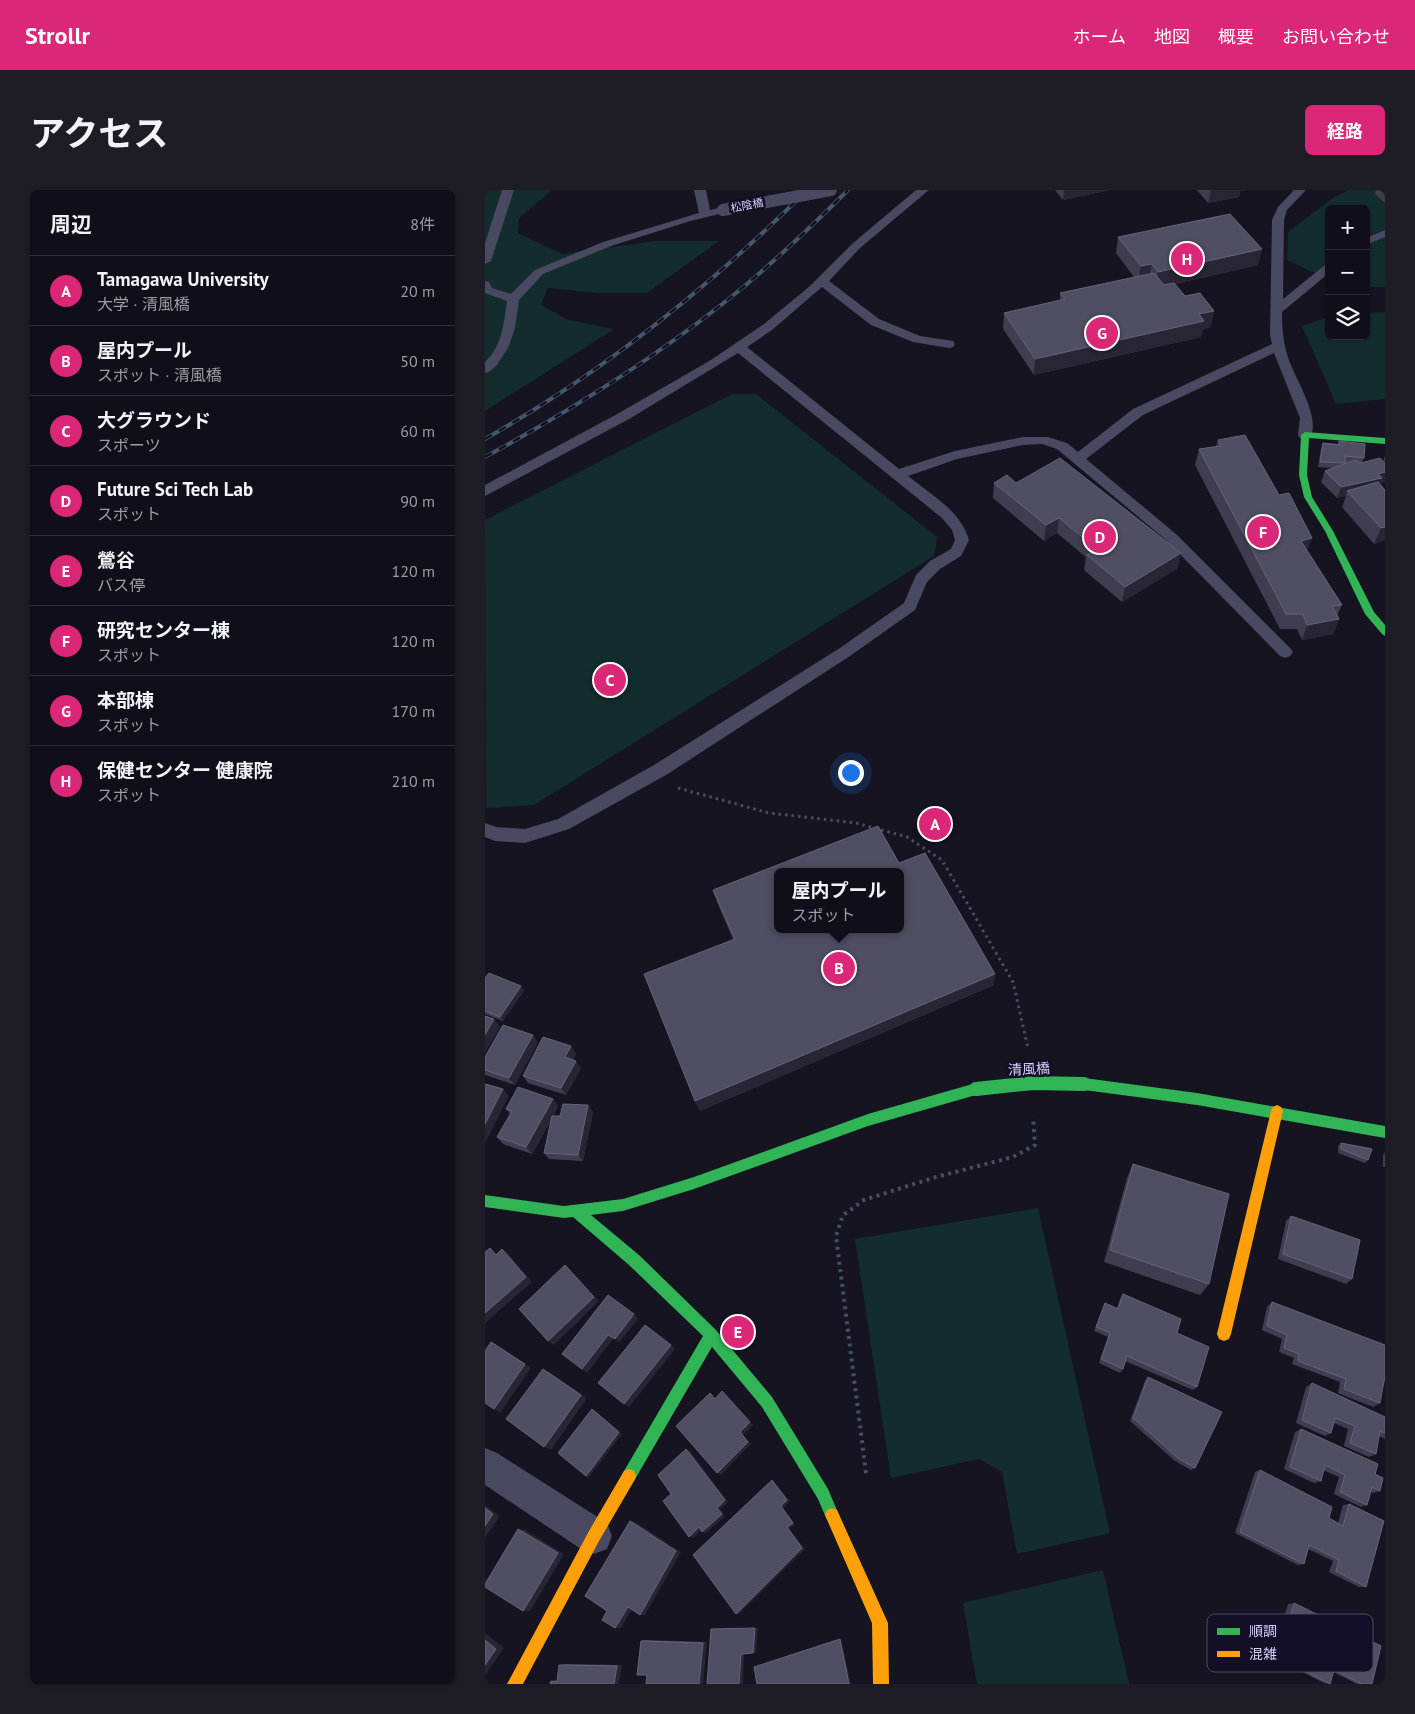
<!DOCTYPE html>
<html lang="ja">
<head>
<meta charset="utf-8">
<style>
	body { margin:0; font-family:"PT Sans","Noto Sans JP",sans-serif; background:#1e1d26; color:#f1f3f6 }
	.controls { position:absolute; right:15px; top:15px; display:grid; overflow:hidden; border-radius:8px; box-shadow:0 1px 4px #0004 }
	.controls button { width:45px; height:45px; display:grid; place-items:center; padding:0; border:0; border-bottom:1px solid #302f38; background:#100f19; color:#f1f3f6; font:25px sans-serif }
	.you { position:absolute; left:365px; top:582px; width:18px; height:18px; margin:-12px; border:4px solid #fff; border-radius:50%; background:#1a73e8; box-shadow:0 0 0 8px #1a73e833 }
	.badge { display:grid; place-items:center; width:32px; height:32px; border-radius:50%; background:#db2777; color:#fff; font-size:16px; font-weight:700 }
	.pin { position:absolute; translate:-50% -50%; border:2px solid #fff; box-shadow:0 1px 5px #0006 }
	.popup { position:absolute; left:289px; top:678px; width:130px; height:65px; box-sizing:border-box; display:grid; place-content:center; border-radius:8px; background:#100f19; filter:drop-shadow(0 1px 4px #0005); font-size:16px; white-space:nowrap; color:#9c9ca2 }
	.popup b { font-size:19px; color:#f1f3f6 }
	.popup::after { content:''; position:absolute; left:50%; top:100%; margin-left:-10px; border:10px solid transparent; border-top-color:#100f19 }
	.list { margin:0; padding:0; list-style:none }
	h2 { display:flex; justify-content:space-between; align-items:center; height:65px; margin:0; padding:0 20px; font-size:21px }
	h2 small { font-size:16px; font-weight:400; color:#9c9ca2 }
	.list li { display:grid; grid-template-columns:32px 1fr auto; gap:15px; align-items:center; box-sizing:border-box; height:70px; padding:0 20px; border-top:1px solid #302f38 }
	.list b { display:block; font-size:19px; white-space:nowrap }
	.list p { margin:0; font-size:16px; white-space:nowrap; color:#9c9ca2 }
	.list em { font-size:16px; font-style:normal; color:#9c9ca2 }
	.icon { flex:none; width:28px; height:28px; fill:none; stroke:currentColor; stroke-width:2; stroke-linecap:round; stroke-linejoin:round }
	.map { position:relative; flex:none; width:900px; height:1494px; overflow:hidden; border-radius:8px }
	header { display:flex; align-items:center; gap:30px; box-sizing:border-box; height:70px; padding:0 25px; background:#db2777; color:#fff }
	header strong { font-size:24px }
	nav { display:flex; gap:28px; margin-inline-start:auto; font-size:18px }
	.intro { display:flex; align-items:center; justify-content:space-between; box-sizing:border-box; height:120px; padding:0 30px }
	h1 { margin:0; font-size:35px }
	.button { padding:12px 22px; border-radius:8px; background:#db2777; color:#fff; font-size:18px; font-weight:700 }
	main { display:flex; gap:30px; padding:0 30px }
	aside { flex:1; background:#100f19; border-radius:8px; box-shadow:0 1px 4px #0004 }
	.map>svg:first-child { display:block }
	.green { fill:#132c2d }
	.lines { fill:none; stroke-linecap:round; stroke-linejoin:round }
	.path-far1 { stroke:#44505f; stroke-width:3; stroke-dasharray:2.5 4; stroke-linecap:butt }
	.path { stroke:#44505f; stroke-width:4; stroke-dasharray:3 4.5; stroke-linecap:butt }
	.lane { fill:#4a4962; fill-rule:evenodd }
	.street { fill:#4a4962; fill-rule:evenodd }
	.fast { fill:#30b455; fill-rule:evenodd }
	.slow { fill:#ff9f0a; fill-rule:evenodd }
	.rail-casing { stroke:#43596b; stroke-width:4 }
	.rail { stroke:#130f26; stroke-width:2.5; stroke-dasharray:8; stroke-linecap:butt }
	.lane-bridge { stroke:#4a4962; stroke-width:12 }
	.fast-bridge { stroke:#30b455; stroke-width:14 }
	.wall { fill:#403d50 }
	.shaded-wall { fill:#282635 }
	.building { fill:#504e63; stroke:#66637b; fill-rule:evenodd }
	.labels { text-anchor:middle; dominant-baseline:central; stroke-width:5; stroke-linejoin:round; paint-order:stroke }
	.far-street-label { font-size:11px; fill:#d9d4ff; stroke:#130f26 }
	.street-label { font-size:14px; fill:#d9d4ff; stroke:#130f26 }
	.key { fill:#130f26; stroke:#4e4a67; stroke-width:1 }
	.key-label { font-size:14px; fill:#d9d4ff }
</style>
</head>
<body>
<header>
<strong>Strollr</strong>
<nav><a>ホーム</a><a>地図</a><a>概要</a><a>お問い合わせ</a></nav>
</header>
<div class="intro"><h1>アクセス</h1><a class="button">経路</a></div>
<main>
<aside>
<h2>周辺<small>8件</small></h2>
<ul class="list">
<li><span class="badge">A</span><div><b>Tamagawa University</b><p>大学 · 清風橋</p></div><em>20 m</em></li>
<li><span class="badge">B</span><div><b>屋内プール</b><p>スポット · 清風橋</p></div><em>50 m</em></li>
<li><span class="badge">C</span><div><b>大グラウンド</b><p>スポーツ</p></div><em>60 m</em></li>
<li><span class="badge">D</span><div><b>Future Sci Tech Lab</b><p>スポット</p></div><em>90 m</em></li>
<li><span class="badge">E</span><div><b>鶯谷</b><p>バス停</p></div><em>120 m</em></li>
<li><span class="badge">F</span><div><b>研究センター棟</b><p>スポット</p></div><em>120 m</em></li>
<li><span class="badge">G</span><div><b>本部棟</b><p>スポット</p></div><em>170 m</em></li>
<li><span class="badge">H</span><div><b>保健センター 健康院</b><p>スポット</p></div><em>210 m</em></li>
</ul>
</aside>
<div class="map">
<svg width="900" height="1494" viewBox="0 0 900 1494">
	<rect width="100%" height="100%" fill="#161421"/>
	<path class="green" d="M0,0H67L34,28L33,43L77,64L170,51H234L162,103H114L63,98L56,115L83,130L129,139L0,221Z
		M864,0H900V97H881V19H844V90L802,70L803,42L848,8Z
		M900,122V209L851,214L817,136L844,127V146H881V123Z
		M247,204H271L452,347L449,366L49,615L1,618L0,330Z
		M553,1018L625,1343L532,1364L517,1282L494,1269L406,1288L370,1049Z
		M618,1380L644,1494H492L478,1413Z"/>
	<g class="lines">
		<path class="path-far1" d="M193,598L284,623L371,633L422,647L457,670L528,792L543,858"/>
		<path class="path" d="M381,1283L351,1046L358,1025L379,1010L451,987L528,967L550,955L548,927"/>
		<path class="lane" d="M17,0H29L6,71L0,74V53Z
			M209,0H221L225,20L238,17L244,20L242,22L202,32L126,56L58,84L34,110L30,138L24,156L12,175L4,182L0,183V172C17,157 19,132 22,111L0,103V91L4,92L7,98L26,104L50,80L118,52L214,23Z
			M431,0H444L375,58L344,91L394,129L435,146L468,151L470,154L468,157L464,158L428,152L386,135L337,97L287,140L262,157L414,279L470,261L538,247H563L582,253L593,262L648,219L787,154L785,145L787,30L793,17L809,0H821L802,20L799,30L798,109L840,75L844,74V83L797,122C797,137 798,150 802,164C808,187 837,226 825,248H815L813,245L815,228L789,163L658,225L601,269L691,344L805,458L808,462L805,466L800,468L795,466L681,350L572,259L557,254L538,255L472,269L423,286C445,304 476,321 484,350L476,366L455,379L442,392L430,420L365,466L181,585L84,639L40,653L10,651L0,647V633L11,637L40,639L73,629L169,575L355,458L419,413L431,385L445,371L466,359L470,350L467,340L457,328L253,163L144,229L0,306V295L134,223L226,170L279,134L325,96L367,54Z
			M900,40V47L881,55V48Z"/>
		<path class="street" d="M0,1258L12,1263L122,1333L127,1346L122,1359L109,1364L96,1359L0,1295Z"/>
		<path class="fast" d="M820,242L900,248V254L824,248L822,285L827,307L848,341L889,422L900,435V446L897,444L880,424L840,341L819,307L814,285L816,245Z
			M599,888L712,903L900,936V948L712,915L599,900L595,898L593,894L595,890Z
			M491,893L495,895L497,899L495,903L491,905L383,936L209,999L138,1021L106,1025L154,1065L231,1140L287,1207L343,1299L354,1325L352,1330L347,1332L342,1330L333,1309L277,1217L227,1157L149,1291L144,1293L139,1291L137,1286L139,1281L218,1146L144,1075L88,1027L79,1028L0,1017V1005L79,1016L138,1009L209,987L383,924Z"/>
		<path class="slow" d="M792,915L796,917L798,921L746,1144L744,1149L739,1151L734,1149L732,1144L786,921L788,917Z
			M144,1279L149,1281L151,1286L149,1291L114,1351L38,1494H22L104,1341L139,1281Z
			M347,1318L352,1320L403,1433L404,1494H388L387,1433L340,1325L342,1320Z"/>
		<defs>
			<path id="rail" d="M0,249C118,182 226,96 322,0
				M0,267C83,222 162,173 236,115C281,80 323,40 363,0"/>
		</defs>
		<use href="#rail" class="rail-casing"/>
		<use href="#rail" class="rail"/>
		<path class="lane-bridge" d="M238,20L346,0"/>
		<path class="fast-bridge" d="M491,899L548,893L599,894"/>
	</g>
	<path class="wall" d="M570,0H625L578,10Z
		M712,0H761L755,1L754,7L723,13Z
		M891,0H900V13L890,4Z
		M633,47L777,59L773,75L690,94L726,137L718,139L716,147L549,185L518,139L519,123L575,111V103L649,87L631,63Z
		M733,250L822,361L857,415L852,426L854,429L848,444L817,450L812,439H795L710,275L714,259L731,256Z
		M854,251L879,268L877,273L898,271L900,266V292L895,293V294L900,300V350L889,354L857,317L861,306L852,308L836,292L840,281L848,278L833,277L836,259L838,253L853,254Z
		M509,293H531L693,378L637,412L599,380L601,367L572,343L559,351L508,308Z
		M414,673L509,795L215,921L210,911L248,749L232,712L228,700Z
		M0,788L36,796L39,801L18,831L0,824Z
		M53,852L30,895L0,885V867Z
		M91,863L88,870L96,878L81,905L43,893L38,886Z
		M68,909L73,916L68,926H75L103,915L108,922L98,971L64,969L59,963L66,930L47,964L18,954L12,947L25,924L21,919Z
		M856,953L883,970L880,973L853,963V956Z
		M900,962V977H898V965Z
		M648,974L724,1094L715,1105L619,1072L642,988Z
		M806,1026L867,1089L861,1094L793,1069L801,1031Z
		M638,1104L692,1143L712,1197L708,1200L640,1171L638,1179L635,1183L614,1173L623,1147L609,1141L620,1113L632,1118L635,1109Z
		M787,1112L895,1213L888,1217L853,1203L855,1192L807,1174L809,1168L794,1162L797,1149L777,1140L782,1117Z
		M663,1187L710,1278L706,1280L690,1271L645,1231L660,1191Z
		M827,1193L900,1227V1249L894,1246L891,1264L884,1267L859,1256L863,1239L849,1233L846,1243L840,1246L811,1233L821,1197Z
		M816,1239L890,1284L895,1301L888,1303L886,1302L882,1315L876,1317L849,1304L854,1287L838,1280L836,1291L829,1293L799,1279L810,1242Z
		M775,1280L844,1328L853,1333L858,1315L864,1314L881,1397H874L844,1382L848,1371L823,1359L819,1374L813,1375L750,1343L770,1282Z
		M809,1413L887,1494H872L848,1482L845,1494L839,1493L788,1467L803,1414Z
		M161,1450L222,1452L162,1485L156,1451Z
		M81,1474L137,1475L65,1494L66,1491L72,1490L74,1475Z"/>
	<path class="shaded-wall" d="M579,0H625L578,10Z
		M726,0H761L755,1L754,7L723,13Z
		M777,59L773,75L670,98L673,82Z
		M667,74L664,90L653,92L656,76Z
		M729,121L726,137L718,139L716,147L549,185L550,169Z
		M900,282V292L895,293L893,299L862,301L861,306L852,308L856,297Z
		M574,328L572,343L559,351L561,335Z
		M900,337V350L889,354L896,338Z
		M827,348L821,363L816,351Z
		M696,363L693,378L637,412L640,397Z
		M854,429L848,444L817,450L822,435Z
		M510,784L509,795L215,921L210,911Z
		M36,796L39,801L18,831L15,827Z
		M9,829L15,837L0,863V845Z
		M48,845L53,852L30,895L24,888Z
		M86,856L91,863L85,875L80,867Z
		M91,871L96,878L81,905L76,898Z
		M18,899L24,906L0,953V934Z
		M68,909L73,916L47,964L41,957Z
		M103,915L108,922L98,971L93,965Z
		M17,1059L24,1065L47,1092L0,1133V1123Z
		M80,1075L114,1111L69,1155L63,1151Z
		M149,1124L153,1129L134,1153L130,1149Z
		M123,1145L128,1149L102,1183L97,1179Z
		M6,1152L46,1178L15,1223L9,1219Z
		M186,1155L190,1159L144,1217L139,1214Z
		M64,1182L102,1208L66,1260L59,1257Z
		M237,1201L268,1235L258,1245L266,1254L236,1285L232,1283L255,1242Z
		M107,1219L137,1244L103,1288L101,1286Z
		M201,1259L205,1261L243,1312L235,1319L240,1326L221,1343L217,1342L232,1318Z
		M287,1290L305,1311L298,1318L310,1334L304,1339L320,1359L254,1424H251L302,1337Z
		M0,1315L15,1326L0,1348Z
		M145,1331L150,1332L196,1362L160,1425H155Z
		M214,1337L217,1339L208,1348L204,1347Z
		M33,1339L40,1340L79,1364L45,1421H38Z
		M143,1417H148L136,1438H130Z
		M270,1438H273L271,1462L268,1463Z
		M0,1443L19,1458L0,1485Z
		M355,1449H356L366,1494H364Z
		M222,1452L218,1494H214L218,1453Z
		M259,1463L258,1494H254L256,1464Z
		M137,1475L134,1494H129L132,1476Z"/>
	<path class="building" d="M745,24L777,59L673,82L667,74L656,76L633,47Z
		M669,83L679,95L689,93L700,106L715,103L729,121L714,124L719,131L550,169L519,123L580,109L575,103Z
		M760,245L794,305L804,303L827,348L816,351L857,415L847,416L854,429L822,435L818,424H801L714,259L736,256L733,250Z
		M854,251L880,254L879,268L860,266V273L835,272L838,253L854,255Z
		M575,268L696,363L640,397L602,365L612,359L574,328L561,335L509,293L522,285L531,293Z
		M895,268L900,274V282L893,284L897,288L856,297L840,281L870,270L876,273Z
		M893,292L900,300V337L896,338L862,301Z
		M393,636L414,673L440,663L510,784L210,911L159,784L250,749L228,700ZM293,682H415V739H293Z
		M4,783L36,796L15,827L0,821V788Z
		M0,826L9,829L0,845Z
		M18,835L48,845L24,888L0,880V867Z
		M58,847L86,856L80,867L91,871L76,898L38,886Z
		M0,894L18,899L0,934Z
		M33,897L68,909L41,957L12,947L27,921L21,919Z
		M78,914L103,915L93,965L59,963L67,926H75Z
		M856,953L887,959L883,970L856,959Z
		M648,974L744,1004L724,1094L625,1060Z
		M806,1026L875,1050L867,1089L798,1064Z
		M5,1058L11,1065L17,1059L41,1087L0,1123V1062Z
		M80,1075L109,1107L63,1151L34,1119Z
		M638,1104L696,1129L692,1143L724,1157L712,1197L642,1166L638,1179L616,1169L625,1143L611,1137L620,1113L633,1119Z
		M123,1105L149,1124L130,1149L123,1145L97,1179L77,1164Z
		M787,1112L900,1155V1186L895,1213L859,1199L861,1189L813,1171L814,1164L799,1158L802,1145L782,1136Z
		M160,1135L186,1155L139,1214L113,1193Z
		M6,1152L40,1174L9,1219L0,1213V1161Z
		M58,1179L96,1205L59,1257L21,1229Z
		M663,1187L737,1222L710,1278L694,1269L648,1228Z
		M827,1193L900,1227V1243L895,1241L891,1264L865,1253L870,1236L850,1228L846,1243L817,1230Z
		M237,1201L265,1232L255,1242L263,1252L232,1283L191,1236L225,1203L230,1209Z
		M107,1219L134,1242L101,1286L73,1263Z
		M816,1239L893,1274L890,1284L898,1288L895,1301L887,1297L882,1315L855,1302L860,1285L840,1275L836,1291L805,1277Z
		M201,1259L240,1310L232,1318L237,1324L217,1342L214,1337L204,1347L178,1311L186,1304L173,1285Z
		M775,1280L847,1317L844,1328L858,1336L864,1314L899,1331L881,1397L851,1381L854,1370L824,1355L819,1374L755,1342Z
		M287,1290L302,1310L296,1316L308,1333L302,1337L317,1358L251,1424L208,1365Z
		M0,1318L8,1324L0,1336Z
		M145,1331L191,1361L155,1425L143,1417L130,1438L117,1430L122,1421L100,1406Z
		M33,1339L73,1363L38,1421L0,1397V1394Z
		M809,1413L896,1456L887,1494H877L849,1480L845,1494L794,1468Z
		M270,1438L268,1463L256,1464L254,1494H222L226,1439Z
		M355,1449L364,1494H272L269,1477Z
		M0,1450L11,1459L0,1475Z
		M156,1451L218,1453L214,1494H161L162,1485H152Z
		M74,1475L132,1476L129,1494H65L66,1491L72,1492Z"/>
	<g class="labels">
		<g class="far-street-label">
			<text transform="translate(262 15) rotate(-11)">松陰橋</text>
		</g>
		<g class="street-label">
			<text transform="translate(544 879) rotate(-3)">清風橋</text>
		</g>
	</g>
	<rect x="722" y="1424" width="166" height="58" rx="8" class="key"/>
	<rect x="732" y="1438" width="23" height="7" fill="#30b455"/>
	<rect x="732" y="1461" width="23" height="6" fill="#ff9f0a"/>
	<g class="key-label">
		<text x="764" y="1446">順調</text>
		<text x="764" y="1469">混雑</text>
	</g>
</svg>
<div class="controls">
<button>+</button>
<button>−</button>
<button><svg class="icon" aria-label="layers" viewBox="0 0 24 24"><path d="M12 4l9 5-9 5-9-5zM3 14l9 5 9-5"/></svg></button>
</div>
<div class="you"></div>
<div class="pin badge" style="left:450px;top:634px">A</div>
<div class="pin badge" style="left:354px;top:778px">B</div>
<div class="popup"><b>屋内プール</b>スポット</div>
<div class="pin badge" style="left:125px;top:490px">C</div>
<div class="pin badge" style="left:615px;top:347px">D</div>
<div class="pin badge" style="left:253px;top:1142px">E</div>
<div class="pin badge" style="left:778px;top:342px">F</div>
<div class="pin badge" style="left:617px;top:143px">G</div>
<div class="pin badge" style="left:702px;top:69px">H</div>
</div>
</main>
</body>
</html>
